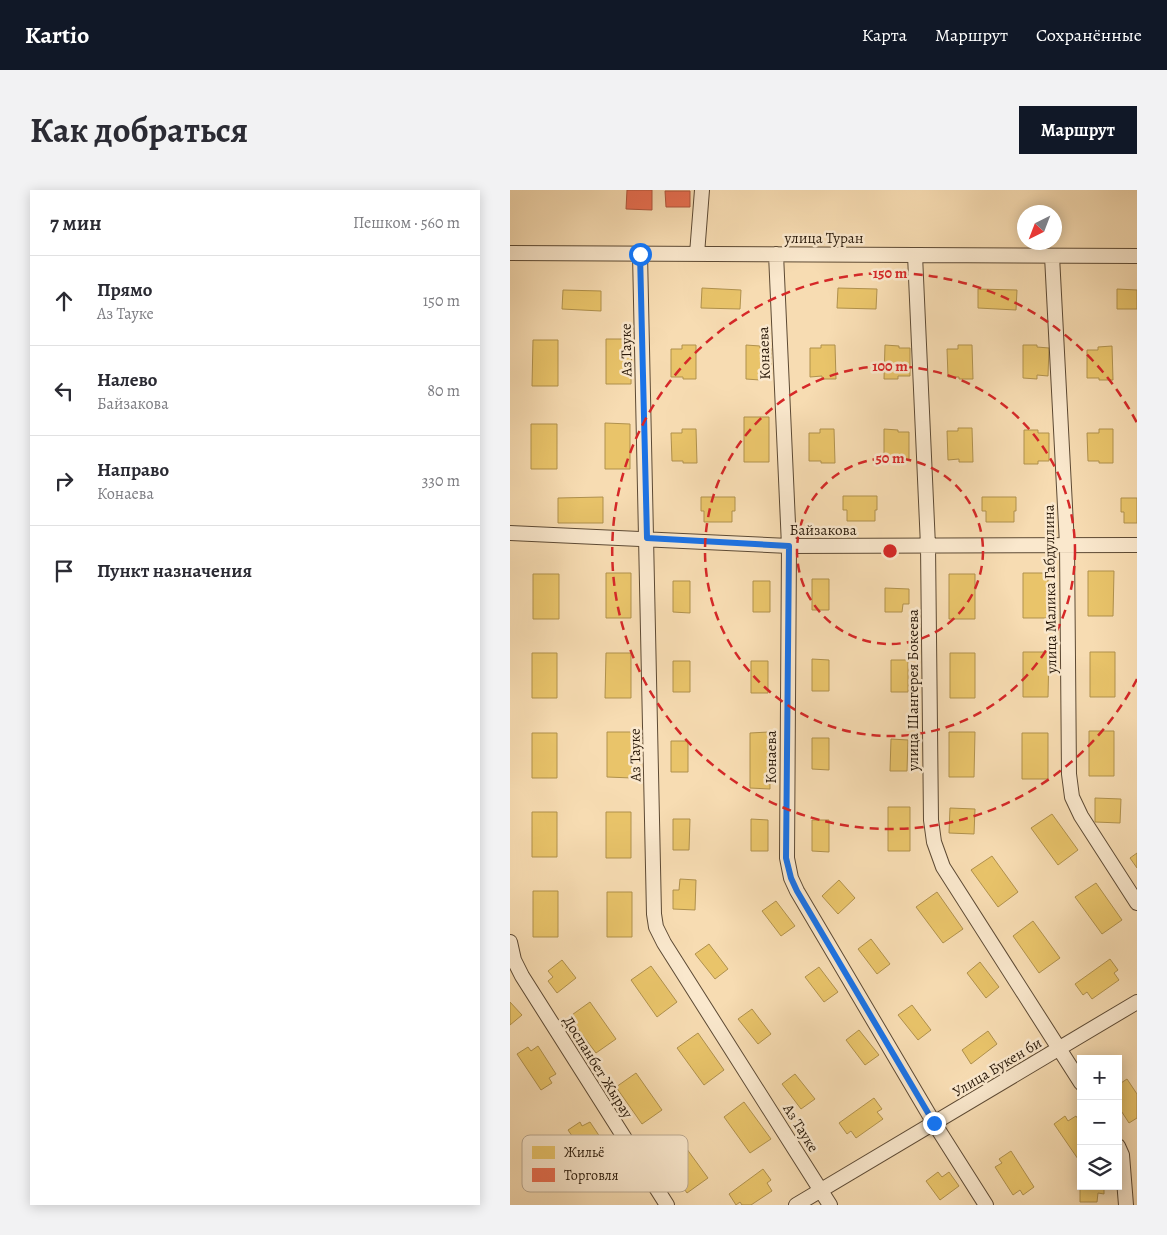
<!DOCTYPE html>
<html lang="ru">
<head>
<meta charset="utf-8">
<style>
	body { margin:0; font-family:Alegreya,serif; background:#f2f2f3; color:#2b2b33 }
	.controls { position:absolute; right:15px; bottom:15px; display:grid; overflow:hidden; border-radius:0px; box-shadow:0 2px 12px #0003 }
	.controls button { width:45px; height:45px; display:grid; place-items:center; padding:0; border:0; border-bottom:1px solid #e1e1e2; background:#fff; color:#2b2b33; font:25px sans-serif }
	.compass { position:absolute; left:507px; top:15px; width:45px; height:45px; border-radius:50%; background:#fff; box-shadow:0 2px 12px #0003; rotate:222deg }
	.stop { position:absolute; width:15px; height:15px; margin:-11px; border:4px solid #1a73e8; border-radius:50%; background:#fff }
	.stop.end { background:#1a73e8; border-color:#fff; box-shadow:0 1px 5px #0008 }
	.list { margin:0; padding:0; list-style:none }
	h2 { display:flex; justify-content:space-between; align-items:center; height:65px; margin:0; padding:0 20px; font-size:21px }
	h2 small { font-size:16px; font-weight:400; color:#7c7c81 }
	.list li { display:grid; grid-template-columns:32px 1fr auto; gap:15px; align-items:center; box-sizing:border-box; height:90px; padding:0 20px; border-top:1px solid #e1e1e2 }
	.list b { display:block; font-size:19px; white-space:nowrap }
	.list p { margin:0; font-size:16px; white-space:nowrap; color:#7c7c81 }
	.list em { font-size:16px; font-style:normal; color:#7c7c81 }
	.icon { flex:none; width:28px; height:28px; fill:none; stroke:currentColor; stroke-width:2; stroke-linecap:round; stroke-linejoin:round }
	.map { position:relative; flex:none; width:627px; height:1015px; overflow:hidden; border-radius:0px }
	header { display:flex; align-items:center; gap:30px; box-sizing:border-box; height:70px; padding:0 25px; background:#111827; color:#fff }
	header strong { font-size:24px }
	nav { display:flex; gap:28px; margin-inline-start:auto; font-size:18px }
	.intro { display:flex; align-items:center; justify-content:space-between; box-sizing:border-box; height:120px; padding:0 30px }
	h1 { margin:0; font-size:35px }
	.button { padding:12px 22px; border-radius:0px; background:#111827; color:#fff; font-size:18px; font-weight:700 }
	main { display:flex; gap:30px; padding:0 30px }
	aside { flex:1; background:#fff; border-radius:0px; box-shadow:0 2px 12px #0003 }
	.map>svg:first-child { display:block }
	.homes { fill:#e9c46a; stroke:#b0914d }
	.shops { fill:#e76f51; stroke:#ae563c }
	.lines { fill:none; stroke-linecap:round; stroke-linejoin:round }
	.minor-casing { stroke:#5d4a34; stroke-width:16 }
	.minor { stroke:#fae8cd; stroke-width:14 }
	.route { stroke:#1a73e8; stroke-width:6 }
	.ring { fill:none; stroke:#d62828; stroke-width:2.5; stroke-dasharray:9 6 }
	.labels { text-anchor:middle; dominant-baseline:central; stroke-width:5; stroke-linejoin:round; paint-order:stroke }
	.street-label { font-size:15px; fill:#2a1a0a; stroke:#fae8cd }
	.key { fill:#fae8cd; stroke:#bcaa92; stroke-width:1 }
	.key-label { font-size:14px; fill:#2a1a0a }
	.centre { fill:#d62828; stroke:#fae8cd; stroke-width:2.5 }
	.ring-label { font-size:15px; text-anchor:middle; font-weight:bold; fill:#d62828; stroke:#fae8cd; stroke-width:5; stroke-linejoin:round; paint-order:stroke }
</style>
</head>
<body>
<header>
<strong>Kartio</strong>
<nav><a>Карта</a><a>Маршрут</a><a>Сохранённые</a></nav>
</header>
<div class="intro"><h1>Как добраться</h1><a class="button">Маршрут</a></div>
<main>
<aside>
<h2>7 мин<small>Пешком · 560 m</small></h2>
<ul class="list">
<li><svg class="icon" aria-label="ahead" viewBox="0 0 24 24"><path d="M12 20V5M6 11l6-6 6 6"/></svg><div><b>Прямо</b><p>Аз Тауке</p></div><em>150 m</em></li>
<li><svg class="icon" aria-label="left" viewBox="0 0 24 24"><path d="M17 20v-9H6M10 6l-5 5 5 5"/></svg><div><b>Налево</b><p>Байзакова</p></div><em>80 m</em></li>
<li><svg class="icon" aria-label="right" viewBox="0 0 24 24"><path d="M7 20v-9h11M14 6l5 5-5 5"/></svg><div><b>Направо</b><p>Конаева</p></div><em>330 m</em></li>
<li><svg class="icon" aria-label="arrive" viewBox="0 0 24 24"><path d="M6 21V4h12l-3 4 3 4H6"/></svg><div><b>Пункт назначения</b></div></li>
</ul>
</aside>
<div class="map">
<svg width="627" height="1015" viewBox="0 0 627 1015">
	<rect width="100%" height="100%" fill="#f7dcb2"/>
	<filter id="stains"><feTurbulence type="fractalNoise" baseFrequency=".004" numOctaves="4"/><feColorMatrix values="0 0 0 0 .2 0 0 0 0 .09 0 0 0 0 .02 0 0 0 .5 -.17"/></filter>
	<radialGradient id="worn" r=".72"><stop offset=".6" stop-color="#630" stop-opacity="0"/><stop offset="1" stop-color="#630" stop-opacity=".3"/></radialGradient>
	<path class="homes" d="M192,98L231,100L230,119L191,118Z
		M328,98L367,99L366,119L327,118Z
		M468,99L507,100L506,120L468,118Z
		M607,99L627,100V119H607Z
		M53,100L91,101V121L52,119Z
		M96,149H122L121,194H96Z
		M23,150H48V196H22Z
		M172,155H186V189H173V187H161V159H172Z
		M236,155L250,156V158H261V186H250V190L236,189Z
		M311,155H325L326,189H312V186L300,187V158H311Z
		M375,155L389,156V158H400V186H388V189H374Z
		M448,155H462L463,189H449V187H438L437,159H448Z
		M513,155H527V157L539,158L538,186L527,185V189L513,188Z
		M602,156L603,190H589V188H577V160H588V157Z
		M234,227H259V272H234Z
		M95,233L120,234V279H95Z
		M21,234H47V279H21Z
		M448,238H462L463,272H449V269L438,270L437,241H448Z
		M172,239H186L187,273H173V271H162L161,243H172Z
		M310,239H324L325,273H311V271H299V243H310Z
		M374,239L388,240V242H399V270H388V273H374Z
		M589,239H603V273H589V271H578L577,243H589Z
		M514,240H528V243H539V271H528V274H514Z
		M333,306H367V320H365V331H337V320H333Z
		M93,307V333H48V308Z
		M191,307H225V321H222V332H194V321H191Z
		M472,307H506V321H504V332H476V321H472Z
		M611,308H627V333H614V322H611Z
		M578,381H604L603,426H578Z
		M96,383H121V428H96Z
		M513,383H538V428H513Z
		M23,384H49V429H23Z
		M439,384H465V429H439Z
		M302,389H319V420H302Z
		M163,391H180V423L163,422Z
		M243,391H260V422H243Z
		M375,398L399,399V414H393L392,422H375Z
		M513,462H539L538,507H513Z
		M580,462H605V507H580Z
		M22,463H47V508H22Z
		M96,463H121V508H95Z
		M440,463H465V508H440Z
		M302,469L319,470V501H302Z
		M381,470H398V502H381Z
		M163,471H180V502H163Z
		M241,471H258V503H241Z
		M579,541H604V586H579Z
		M97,542H122V588L97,587Z
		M259,542L260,599L240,598V543Z
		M439,542H465L464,587H439Z
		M22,543H47V588H22Z
		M512,543H538V589H512Z
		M302,548H319V580L302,579Z
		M381,549L398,550L397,581H380Z
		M161,551H178V582H161Z
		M585,608L611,609L610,633L585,632Z
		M378,617H400V661H378Z
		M440,618L465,619L464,644L439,643Z
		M22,622H47V667H22Z
		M96,622H121V668H96Z
		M542,624L568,660L548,675L521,638Z
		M163,629H180L179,660H163Z
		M241,629L258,630V661H241Z
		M302,630H319V662L302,661Z
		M627,663V678L620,668Z
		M482,666L508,702L488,717L461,680Z
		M170,689L186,690L185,720L163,719V700H169Z
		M329,690L345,708L328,724L312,706Z
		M586,693L612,730L592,744L565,707Z
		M23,701H48V747H23Z
		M97,702H122V747H97Z
		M427,702L453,739L433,753L406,717Z
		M266,711L285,736L271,746L252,721Z
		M523,731L550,768L529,783L503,746Z
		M361,749L380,774L367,784L348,759Z
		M199,754L218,779L205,789L185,764Z
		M600,769L608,780L604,783L609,790L582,809L577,802L573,805L565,794Z
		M52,770L66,788L47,803L38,791L43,787L38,781Z
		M470,772L489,797L476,808L457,783Z
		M141,776L167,812L147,827L121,790Z
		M309,777L328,802L314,812L295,787Z
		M0,812L12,825L0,835Z
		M80,812L106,849L86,863L59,827Z
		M402,815L421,840L408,850L388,825Z
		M242,819L261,844L248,854L228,829Z
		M349,840L369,865L355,875L336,850Z
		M478,841L487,854L461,874L452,860Z
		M188,843L214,880L194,895L167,858Z
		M28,856L46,884L39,888L42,893L31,900L7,864L18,857L21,861Z
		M126,883L152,920L132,934L106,897Z
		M285,884L305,909L291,919L272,894Z
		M617,889L627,904V928L619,933L608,916V895Z
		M364,908L372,919L367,922L373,929L346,948L341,941L337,944L329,933Z
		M234,912L261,949L240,963L214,927Z
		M555,926L558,931L566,926L571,934V968L568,969L544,934Z
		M70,932L72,936L80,932L98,959L91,964L94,968L82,975L58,940Z
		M171,951L198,988L177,1003L151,966Z
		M501,961L524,997L513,1005L510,1000L503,1005L485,977L492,973L489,969Z
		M253,979L261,990L257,993L262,1001L241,1015H232L230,1012L226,1015L219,1004Z
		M428,982L432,987L439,982L449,996L430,1010L416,991Z
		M570,988L571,996H594V1004L588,1003L587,1012H570Z"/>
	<path class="shops" d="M117,0H142V20L116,19Z
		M155,1H180V17H156Z"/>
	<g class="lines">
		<defs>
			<path id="minor" d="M0,63L627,66
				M130,64L144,724L146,737L154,753L320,1015
				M187,64L192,0
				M266,64L279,356L277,668L281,688L287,701L424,933L476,1015
				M405,65L418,356L421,630L424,652L433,677L571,893
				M542,66L557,355L559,584L562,607L571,626L627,713
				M0,343L279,356L627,355
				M0,752L4,770L12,786L157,1015
				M608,956L612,965L616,1015
				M286,1015L627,812"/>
		</defs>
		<use href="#minor" class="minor-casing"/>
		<use href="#minor" class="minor"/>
	</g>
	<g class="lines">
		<path class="route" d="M130,64L137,348L279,356L276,668L281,688L287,701L424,933"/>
	</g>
	<g class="ring">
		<circle cx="380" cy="361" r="93"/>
		<circle cx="380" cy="361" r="185"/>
		<path d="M627 489A278 278 0 1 1 627 233"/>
	</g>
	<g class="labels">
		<g class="street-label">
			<text x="314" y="48">улица Туран</text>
			<text transform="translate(116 160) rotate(-91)">Аз Тауке</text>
			<text transform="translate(254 163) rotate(-92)">Конаева</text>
			<text x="313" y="340">Байзакова</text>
			<text transform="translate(540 399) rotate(-91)">улица Малика Габдуллина</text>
			<text transform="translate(403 500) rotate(-90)">улица Шангерея Бокеева</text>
			<text transform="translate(125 565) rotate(-91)">Аз Тауке</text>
			<text transform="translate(261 567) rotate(-90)">Конаева</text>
			<text transform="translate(88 877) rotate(58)">Доспанбет Жырау</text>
			<text transform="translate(487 877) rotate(-31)">Улица Букен би</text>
			<text transform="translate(291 938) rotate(58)">Аз Тауке</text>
		</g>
	</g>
	<rect x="12" y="945" width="166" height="57" rx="8" class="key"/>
	<rect x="22" y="956" width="23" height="13" fill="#e9c46a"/>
	<rect x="22" y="978" width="23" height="14" fill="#e76f51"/>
	<g class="key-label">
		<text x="54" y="967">Жильё</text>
		<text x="54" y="990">Торговля</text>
	</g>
	<circle cx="380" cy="361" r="8" class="centre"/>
	<g class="ring-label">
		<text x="380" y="88">150 m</text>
		<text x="380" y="181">100 m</text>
		<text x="380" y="273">50 m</text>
	</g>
	<rect width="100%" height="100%" filter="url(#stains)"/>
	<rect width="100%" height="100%" fill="url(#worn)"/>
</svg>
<div class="controls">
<button>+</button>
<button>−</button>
<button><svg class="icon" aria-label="layers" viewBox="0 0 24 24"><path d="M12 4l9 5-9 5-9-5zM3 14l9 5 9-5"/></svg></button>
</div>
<svg class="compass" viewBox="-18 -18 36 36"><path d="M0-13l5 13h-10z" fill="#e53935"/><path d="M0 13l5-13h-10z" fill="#7c7c81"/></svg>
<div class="stop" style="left:130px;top:64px"></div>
<div class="stop end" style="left:424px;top:933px"></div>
</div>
</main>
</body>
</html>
